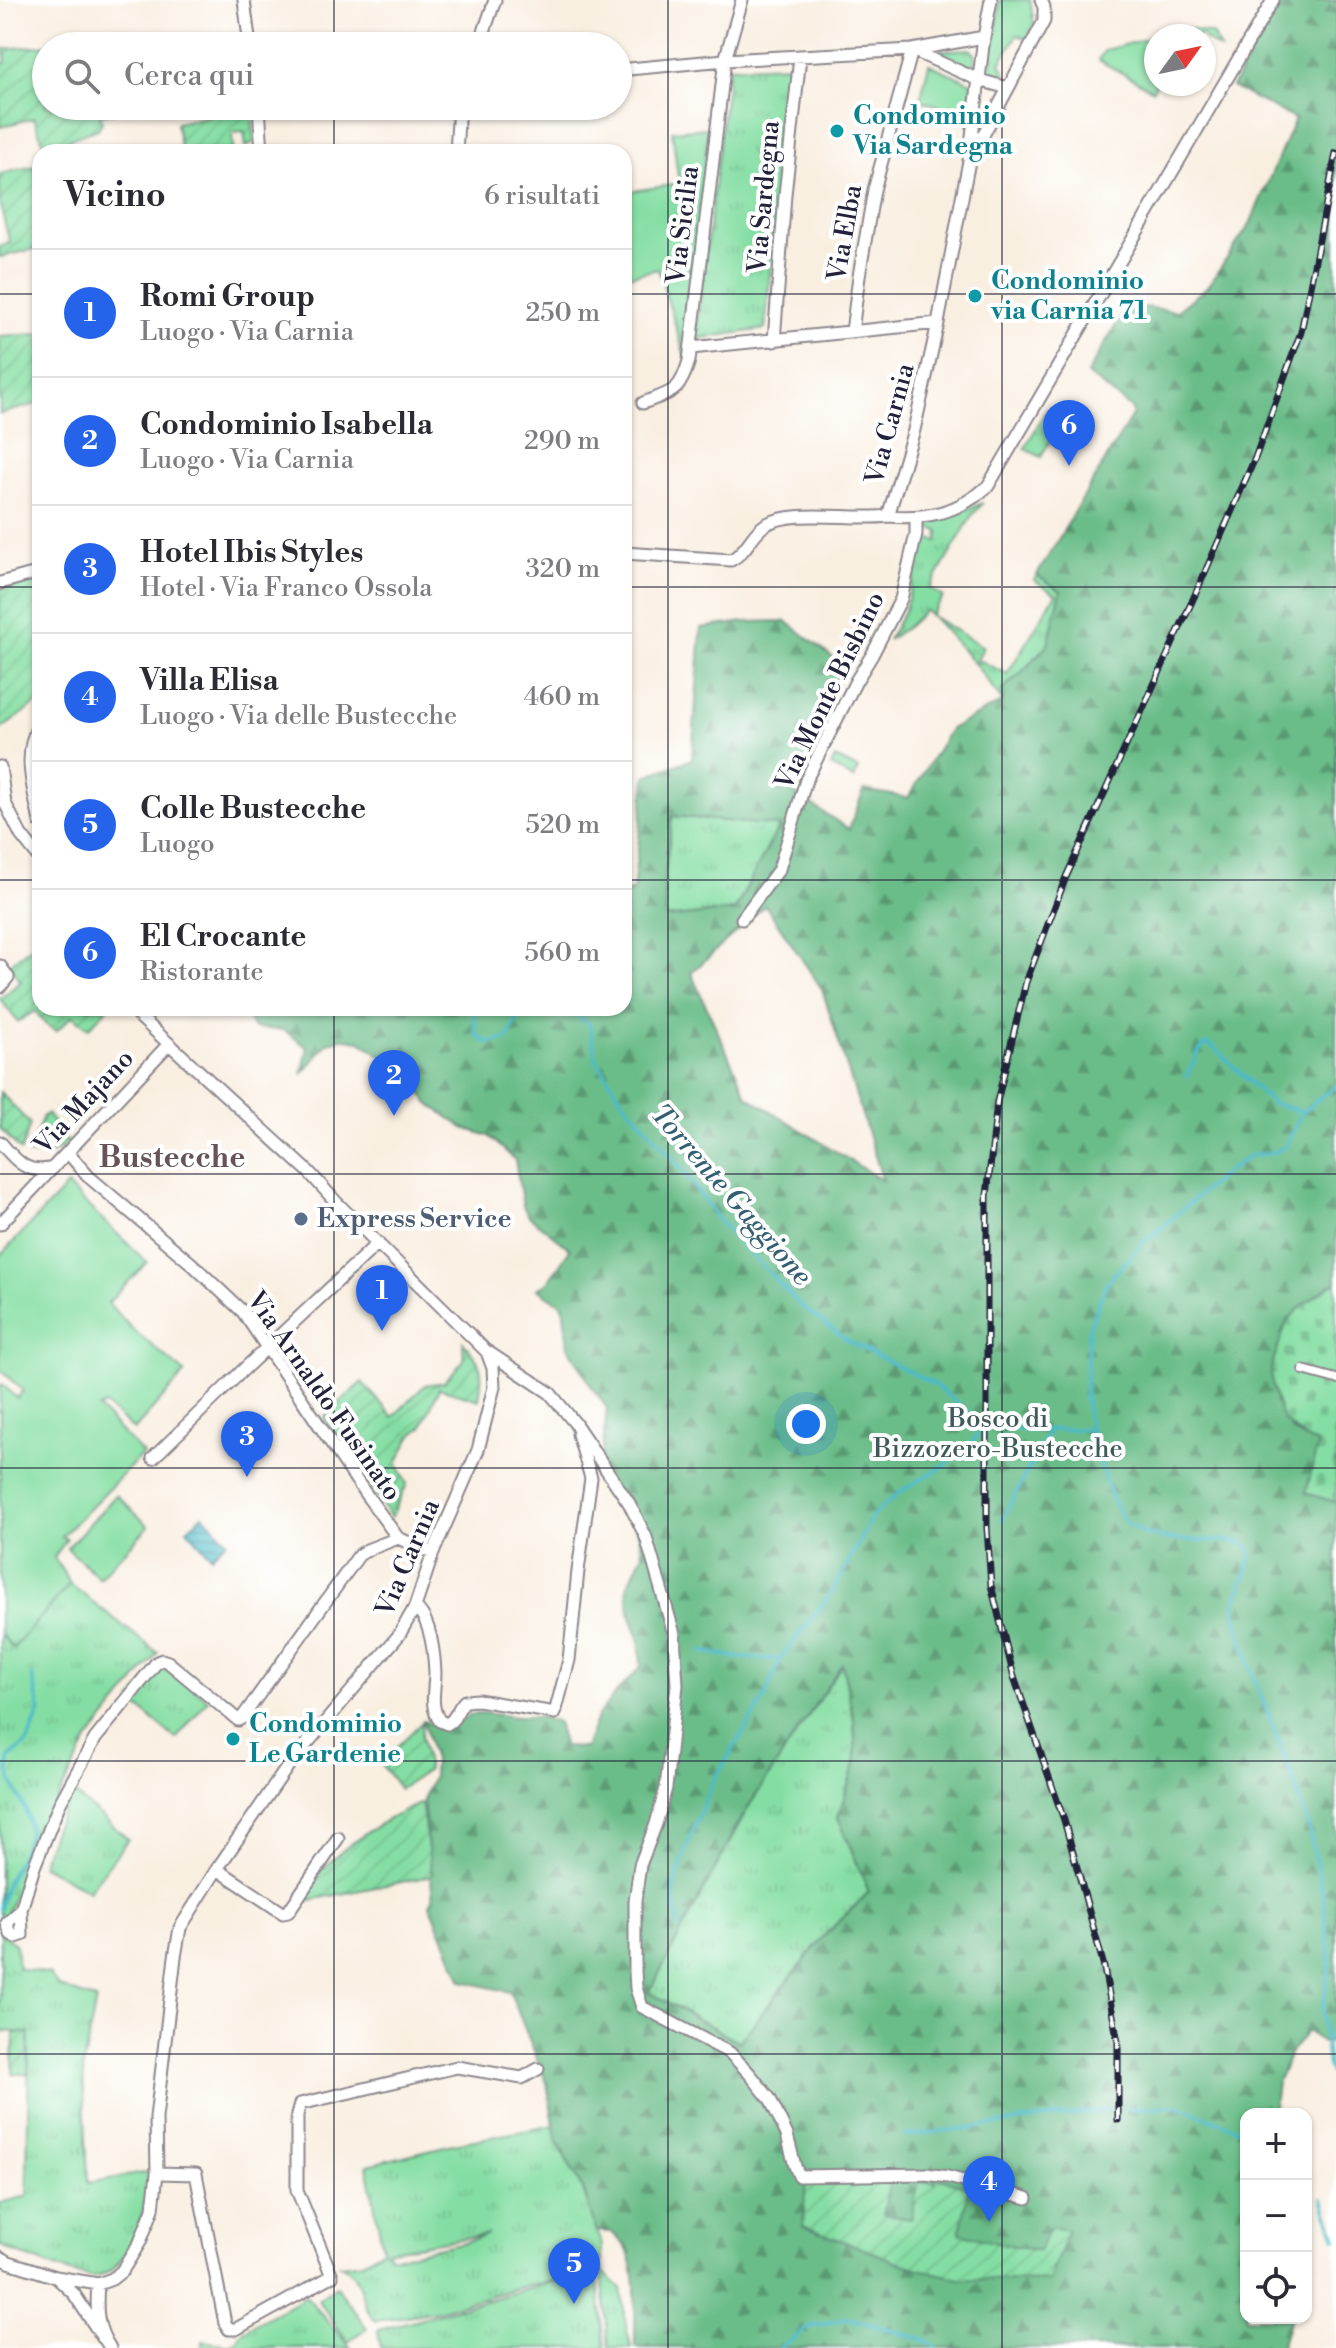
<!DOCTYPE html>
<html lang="it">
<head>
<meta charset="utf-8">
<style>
	body { margin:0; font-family:"Libre Bodoni",serif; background:#f7f7f7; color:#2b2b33 }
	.controls { position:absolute; right:24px; bottom:24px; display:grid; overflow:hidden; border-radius:16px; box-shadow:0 2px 6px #0004 }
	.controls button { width:72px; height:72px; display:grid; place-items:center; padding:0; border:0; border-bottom:2px solid #e1e1e2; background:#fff; color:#2b2b33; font:40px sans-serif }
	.compass { position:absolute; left:1144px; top:24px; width:72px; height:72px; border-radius:50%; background:#fff; box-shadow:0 2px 6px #0004; rotate:57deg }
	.you { position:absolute; left:806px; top:1424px; width:28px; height:28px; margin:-20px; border:6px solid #fff; border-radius:50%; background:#1a73e8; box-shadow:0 0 0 12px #1a73e833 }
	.badge { display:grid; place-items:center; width:52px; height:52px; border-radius:50%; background:#2563eb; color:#fff; font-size:26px; font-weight:700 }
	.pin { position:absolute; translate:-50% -66px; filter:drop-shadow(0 2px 4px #0008) }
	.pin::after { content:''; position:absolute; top:42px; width:28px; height:24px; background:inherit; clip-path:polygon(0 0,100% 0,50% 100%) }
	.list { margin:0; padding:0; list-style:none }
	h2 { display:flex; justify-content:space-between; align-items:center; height:104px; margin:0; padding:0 32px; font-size:34px }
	h2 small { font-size:26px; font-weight:400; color:#7c7c81 }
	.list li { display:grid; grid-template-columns:52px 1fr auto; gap:24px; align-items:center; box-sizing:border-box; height:128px; padding:0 32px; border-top:2px solid #e1e1e2 }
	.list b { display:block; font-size:30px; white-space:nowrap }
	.list p { margin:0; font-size:26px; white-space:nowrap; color:#7c7c81 }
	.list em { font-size:26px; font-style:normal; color:#7c7c81 }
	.icon { flex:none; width:44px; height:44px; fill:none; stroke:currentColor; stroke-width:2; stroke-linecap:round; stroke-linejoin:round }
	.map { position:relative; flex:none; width:1336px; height:2348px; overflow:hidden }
	.search { position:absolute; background:#fff; box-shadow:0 2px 6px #0004; left:32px; top:32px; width:600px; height:88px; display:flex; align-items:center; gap:20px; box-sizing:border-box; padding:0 28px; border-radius:44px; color:#7c7c81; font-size:30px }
	.panel { position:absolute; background:#fff; box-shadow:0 2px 6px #0004; left:32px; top:144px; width:600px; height:872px; border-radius:24px }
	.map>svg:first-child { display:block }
	.grass { fill:url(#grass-tufts); stroke:#53806f; stroke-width:2; fill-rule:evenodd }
	.forest { fill:url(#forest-firs); stroke:#467062; stroke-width:2; fill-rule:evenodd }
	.cemetery { fill:url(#cemetery-stones); stroke:#53806f; stroke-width:2 }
	.park { fill:#84dea3; stroke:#53806f; stroke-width:2 }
	.garden { fill:url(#garden-furrows); stroke:#53806f; stroke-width:2 }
	.water { fill:url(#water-rules); stroke:#386e82; stroke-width:2 }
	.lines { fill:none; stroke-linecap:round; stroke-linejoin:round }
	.stream { stroke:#4ebbc8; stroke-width:4 }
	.pedestrian-casing { stroke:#8e888e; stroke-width:12 }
	.minor-casing { stroke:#8e888e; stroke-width:15 }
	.pedestrian { stroke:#fff; stroke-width:8 }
	.minor { stroke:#fff; stroke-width:11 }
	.rail-casing { stroke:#22223b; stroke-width:7 }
	.rail { stroke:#fff; stroke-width:4; stroke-dasharray:12; stroke-linecap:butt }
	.grid { fill:none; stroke:#22223b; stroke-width:2; stroke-opacity:0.55 }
	.culture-dot { fill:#0f9aa8; stroke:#fff; stroke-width:3 }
	.service-dot { fill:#5c6f8a; stroke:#fff; stroke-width:3 }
	.labels { text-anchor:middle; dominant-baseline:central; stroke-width:8; stroke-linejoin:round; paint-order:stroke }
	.culture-label { font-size:26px; font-weight:bold; fill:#0d838f; stroke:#fff; text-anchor:start }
	.street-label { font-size:26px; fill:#22223b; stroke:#fff }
	.service-label { font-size:26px; font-weight:bold; fill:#4e5e75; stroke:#fff; text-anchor:start }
	.park-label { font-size:26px; fill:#3f5a5a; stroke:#fff }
	.water-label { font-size:28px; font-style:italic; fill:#345f73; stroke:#fff }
	.quarter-label { font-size:30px; font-weight:bold; fill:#665459; stroke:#fff }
</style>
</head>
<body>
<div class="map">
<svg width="1336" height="2348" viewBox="0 0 1336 2348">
	<defs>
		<pattern id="grass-tufts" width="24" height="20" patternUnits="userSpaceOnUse" patternTransform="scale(2)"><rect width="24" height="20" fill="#84dea3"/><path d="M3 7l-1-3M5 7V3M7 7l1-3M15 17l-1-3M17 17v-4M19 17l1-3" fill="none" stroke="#72be8d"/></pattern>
		<pattern id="forest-firs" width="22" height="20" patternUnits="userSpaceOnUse" patternTransform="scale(2)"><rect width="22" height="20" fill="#6bbd89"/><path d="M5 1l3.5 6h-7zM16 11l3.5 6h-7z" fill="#589971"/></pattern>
		<pattern id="cemetery-stones" width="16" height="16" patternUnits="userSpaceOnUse" patternTransform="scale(2)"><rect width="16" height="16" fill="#84dea3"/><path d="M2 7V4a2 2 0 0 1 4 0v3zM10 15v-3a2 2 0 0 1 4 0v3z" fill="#72be8d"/></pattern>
		<pattern id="garden-furrows" width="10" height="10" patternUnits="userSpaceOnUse" patternTransform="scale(2)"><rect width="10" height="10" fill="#84dea3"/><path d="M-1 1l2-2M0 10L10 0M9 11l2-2" fill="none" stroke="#72be8d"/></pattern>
		<pattern id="water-rules" width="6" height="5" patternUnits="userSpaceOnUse" patternTransform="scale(2)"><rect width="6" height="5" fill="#4ebbc8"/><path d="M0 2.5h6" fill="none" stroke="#4098a4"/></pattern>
	</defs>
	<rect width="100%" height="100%" fill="#fff"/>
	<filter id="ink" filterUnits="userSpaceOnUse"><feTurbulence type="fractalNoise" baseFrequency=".0125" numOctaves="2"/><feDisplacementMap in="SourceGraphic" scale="16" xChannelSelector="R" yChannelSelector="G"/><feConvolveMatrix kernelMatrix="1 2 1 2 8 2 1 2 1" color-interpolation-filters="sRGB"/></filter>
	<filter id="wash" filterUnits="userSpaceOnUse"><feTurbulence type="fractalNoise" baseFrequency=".006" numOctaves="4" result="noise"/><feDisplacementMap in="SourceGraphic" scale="32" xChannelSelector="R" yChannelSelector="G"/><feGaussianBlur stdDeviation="1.8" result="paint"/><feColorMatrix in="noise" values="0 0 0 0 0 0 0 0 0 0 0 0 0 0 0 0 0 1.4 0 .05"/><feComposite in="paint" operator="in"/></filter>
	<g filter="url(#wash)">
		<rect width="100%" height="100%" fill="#f9efe1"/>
		<path class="grass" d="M970,49L975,54V62L968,67L928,51Z
			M790,65L765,329L695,339L729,67Z
			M1047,409L1063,418L1041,457L1025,448Z
			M983,503L973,514L930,588L943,597L930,615L983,647L976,663L981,661L1007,674L1056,594L1034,580L1037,575L1062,591L1048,644L1026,668L1003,702L975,664L930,614L924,611L907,627L888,640L905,609L925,538L938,541L939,531L924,526Z
			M835,758L858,769L854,779L831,766Z
			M672,816L780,826L735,910L666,918L664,885Z
			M70,1584L158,1653L88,1740L50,1813L39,1823L1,1933L16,1945L18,1968L49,1974L59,1987L96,2000L83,2066L88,2183L148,2172L150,2174C147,2203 130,2274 94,2277C75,2278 18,2254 0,2245V2203L27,2196L29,2033L0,2031V1633L14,1647Z
			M843,1663L854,1720L856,1761L838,1817L869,1892L823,1937L739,2042L649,1992L747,1809Z
			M161,1666H168L208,1700L176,1739L131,1701L155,1670Z
			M72,1792L128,1839L89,1891L41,1865L54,1830Z
			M556,2125L582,2187L602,2246V2271L621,2288L627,2331L632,2348H609L602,2271L597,2272L605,2348H381L378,2330L568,2278L517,2288L437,2311L376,2321C363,2312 363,2286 352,2273C349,2269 344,2267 340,2265L363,2262L383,2249L367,2165L453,2144ZM488,2234L465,2242L398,2256H390L385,2251Z
			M306,2296L351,2348H202L203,2341L230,2345L237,2341L243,2331Z"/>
		<path class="forest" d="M1283,0H1336V1282L1303,1305L1287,1321L1271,1368L1276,1403L1292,1430L1306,1439L1319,1443L1306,1493L1336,1502V2042L1322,2043L1307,2031L1291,2052L1277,2082L1273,2114H1246V2318H1290L1281,2348H635C634,2320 640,2269 625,2246C621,2241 616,2236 611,2232L596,2231L585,2194L557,2142L547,2083L510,1992L462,1981L430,1904L433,1899L423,1800L433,1776L434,1760L423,1721L445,1728H451L469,1715L484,1713L517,1717H542L557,1723L564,1747L585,1748L597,1717L615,1694L641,1667L639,1638L629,1612L627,1587L643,1553L637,1527L614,1490L599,1482L607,1408L593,1389L568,1346L563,1305L537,1289L547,1283L570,1249L528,1215L523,1206L515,1160L489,1136L464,1128L429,1104L405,1072L360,1041L340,1038L327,1044L302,1074L308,1048L284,1030L254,1028L241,1008H624V891H633L646,776L692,759L701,628L744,622L786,621L845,667L790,791L849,829L864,790L908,798L950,729L1003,702L1002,690L1026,668L1048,644L1061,591L1037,575L1133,414L1131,408L1087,374L1128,305L1177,311L1209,285L1250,224L1295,119L1232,87L1256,43ZM672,816L779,826L735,910L666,918L664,885ZM765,905L822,989L883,1181L747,1096L691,973ZM842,1664L854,1720L856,1761L838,1817L869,1892L823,1937L739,2042L649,1992L747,1809Z"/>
		<path class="cemetery" d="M1336,1282V1502L1306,1493L1318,1443L1306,1439L1283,1420L1272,1386L1271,1368L1287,1321L1303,1305Z"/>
		<path class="park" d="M1000,0H1030L1034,24L1027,39L1017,35L1000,63L1006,74L1002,79L994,78L991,69Z
			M1186,28L1212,34L1220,49L1204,39V36H1158Z
			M1156,36V84L1153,90L1098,60L1105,50Z
			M929,64L972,83L968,115L920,100Z
			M708,128L686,360L658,269L624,277V192L679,184L672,131Z
			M67,1186L147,1262L108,1303L131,1328L185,1373L134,1430L105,1405L98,1408L143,1454L62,1536L67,1539L54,1557L70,1584L13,1648L0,1633V1386L2,1384L17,1398L23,1391L0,1369V1256Z
			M116,1495L149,1526L99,1578L67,1548Z
			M336,2286L367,2328L348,2342L318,2300Z"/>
		<path class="garden" d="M150,33L151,38L142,46H111L110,39Z
			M107,40L109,46H46V106H84L90,113L98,106H122L123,110L100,115L102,122L98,129L45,148L34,118L0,127V64L6,63L4,49Z
			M243,109L245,117L252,116L255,141L246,147L244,132L232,133L233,150L225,152H181L176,123Z
			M34,166L40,188V248L0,257V246L10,243L0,205V174Z
			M40,334V403L0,414V336Z
			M40,580V701L0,730V589Z
			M40,940V1008H108L89,1028L72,1016L56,1031L45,1024L35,1011L18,1022L0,999L21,981L8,965Z
			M0,1092L30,1124L21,1151L0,1128Z
			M47,1114L68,1142C56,1154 46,1157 29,1154L43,1116Z
			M463,1342C484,1365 483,1370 479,1400L439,1388L422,1427L411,1436L397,1463L407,1484L391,1518L324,1418L362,1382L393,1417L425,1385L444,1382L464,1360Z
			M422,1722L421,1736L428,1770L400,1789L380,1763Z
			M421,1803L432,1876L300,1902C307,1892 314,1880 322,1870C349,1841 386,1819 421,1803Z
			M14,2033H29L28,2074H13Z
			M806,2178L890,2181L883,2214L911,2219L919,2181L935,2183L936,2178L969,2187L960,2233L1004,2245L1005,2244L1039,2251L1050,2227L1068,2230L1049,2281L960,2279L912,2267L803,2226Z"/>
		<path class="water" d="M203,1515L227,1541L211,1556L187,1529Z"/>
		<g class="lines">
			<path class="stream" d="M473,1008L476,1034L487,1043L507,1039L517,1020L515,1008
				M568,1008L590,1025L596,1059L621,1098L681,1168L721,1223L802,1307L848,1341L934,1384L977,1420L987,1424
				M1187,1077L1197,1054L1205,1044L1211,1045L1272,1103L1302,1112
				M1336,1086L1302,1112L1286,1146L1273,1153L1251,1155L1225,1173L1142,1244L1106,1284L1089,1328L1085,1398L1090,1429L1107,1485L1119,1514L1130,1526L1151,1536L1175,1540L1236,1541L1248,1546L1251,1559L1235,1604L1236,1616L1251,1670L1291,1773L1309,1829L1324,1902L1330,1962L1322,2012L1328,2066L1336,2088
				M1002,1520L1049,1430
				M701,1651L740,1658L780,1659
				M0,1909C2,1901 3,1893 6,1885C14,1866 28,1849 29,1828C29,1801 5,1788 9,1758L28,1742L40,1710L32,1676
				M679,1927L673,1890L691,1835L715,1778L764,1699L780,1659L833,1591L873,1515L901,1491L945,1465L968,1447L987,1424L1023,1430L1090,1429
				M1126,2109L1177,2106L1246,2132
				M904,2136L1109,2110
				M1323,2199L1336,2239
				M780,2348L809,2327L849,2318L928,2341L936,2348"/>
		</g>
	</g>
	<g filter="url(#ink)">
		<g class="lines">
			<defs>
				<path id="pedestrian" d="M1303,1370L1336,1379"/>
				<path id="minor" d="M244,0L250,46
					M479,46L495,0
					M912,50L979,80L1008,88
					M618,70L725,60L912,50L984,37
					M259,106L262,152
					M456,152L459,106
					M973,154L1044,21V7L1041,0
					M852,332L859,276L874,190L912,50
					M774,341L785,195L800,57
					M691,348L938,323
					M643,403C673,391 679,394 689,361L725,60L742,0
					M888,516C926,519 959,513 988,486L1273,0
					M624,553L731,560C747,552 751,534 765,525C792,508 854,521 888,516L914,430L938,323L969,161L984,37L991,0
					M0,583L40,572
					M40,723C21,753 34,790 40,822
					M0,767L5,803L21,835L40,859
					M742,919L779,869L806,780L856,681L872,655L901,599L916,534V518
					M0,966L8,977L0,987
					M0,1142C16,1161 27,1175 53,1168
					M68,1153L89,1177L192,1264L243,1312L365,1493L398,1538L433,1553
					M0,1224L168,1045
					M488,1352L550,1393L574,1422L629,1503L646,1537L674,1634L677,1685L666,1788L656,1824L640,1865L635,1901V1971L636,1988L642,2007L730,2053L749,2073L770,2099L787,2135L795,2166L799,2176L926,2174L948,2177L1027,2198
					M153,1458L241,1372L378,1243
					M415,1607C431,1619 434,1652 435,1672C435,1689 429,1707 440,1721L447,1724C457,1719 457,1708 465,1701L478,1700L555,1713L569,1660L578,1571L591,1478L578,1434
					M217,1869L283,1913L288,1912L338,1838
					M21,1910L22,1935L16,1937L11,1934L7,1923L21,1910L34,1867L59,1805L95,1739L157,1662L162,1660L168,1662L238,1720L242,1718L359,1555L367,1550L398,1538
					M157,2173L196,2174L225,2323L229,2329H236L332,2276L297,2190V2115L300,2104L457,2067L522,2078L538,2069
					M0,2257L9,2262L56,2277L98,2284L112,2279L122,2271L140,2242L153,2209L157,2173L156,2118L175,1957L180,1928L217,1869L288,1766L399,1635L415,1607L433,1553L478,1450L494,1387L493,1368L487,1352L336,1202L308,1171L130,1008
					M56,2277L74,2294L103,2338
					M98,2284C96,2309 96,2327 110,2348"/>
			</defs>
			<use href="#pedestrian" class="pedestrian-casing"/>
			<use href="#minor" class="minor-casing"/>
			<use href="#pedestrian" class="pedestrian"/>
			<use href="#minor" class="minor"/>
			<defs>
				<path id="rail" d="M1118,2120V2042L1103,1963L1064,1820L1014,1677L991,1585L987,1528V1196L997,1102L1026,982L1066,877L1199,586L1255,458L1301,332L1336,153"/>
			</defs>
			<use href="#rail" class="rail-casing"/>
			<use href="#rail" class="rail"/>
		</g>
	</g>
	<path class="grid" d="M334,0V46M668,0V2348M1002,0V2348M334,106V152M0,294H40M624,294H1336M0,587H40M624,587H1336M0,880H40M624,880H1336M334,1008V2348M0,1174H1336M0,1468H1336M0,1761H1336M0,2054H1336"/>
	<g class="culture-dot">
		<circle cx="837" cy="131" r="8"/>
		<circle cx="975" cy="296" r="8"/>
		<circle cx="233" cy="1739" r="8"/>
	</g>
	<circle class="service-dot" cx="301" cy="1219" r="8"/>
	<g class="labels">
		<g class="culture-label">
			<text x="853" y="116">Condominio<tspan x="853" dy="30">Via Sardegna</tspan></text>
			<text x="991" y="281">Condominio<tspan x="991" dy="30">via Carnia 71</tspan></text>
			<text x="249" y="1724">Condominio<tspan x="249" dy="30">Le Gardenie</tspan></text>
		</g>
		<g class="street-label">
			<text transform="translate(764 197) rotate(-85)">Via Sardegna</text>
			<text transform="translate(683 225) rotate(-83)">Via Sicilia</text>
			<text transform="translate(845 233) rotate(-80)">Via Elba</text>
			<text transform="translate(890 424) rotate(-75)">Via Carnia</text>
			<text transform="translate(830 691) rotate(-64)">Via Monte Bisbino</text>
			<text transform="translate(84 1102) rotate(-47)">Via Majano</text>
			<text transform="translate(324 1396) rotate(55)">Via Arnaldo Fusinato</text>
			<text transform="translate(408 1558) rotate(-67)">Via Carnia</text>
		</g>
		<g class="service-label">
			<text x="317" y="1219">Express Service</text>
		</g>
		<g class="park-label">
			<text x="998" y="1419">Bosco di<tspan x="998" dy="30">Bizzozero-Bustecche</tspan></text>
		</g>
		<g class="water-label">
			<text transform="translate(731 1195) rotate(49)">Torrente Gaggione</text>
		</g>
		<g class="quarter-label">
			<text x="172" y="1158">Bustecche</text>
		</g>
	</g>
</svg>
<div class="controls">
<button>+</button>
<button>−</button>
<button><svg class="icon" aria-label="locate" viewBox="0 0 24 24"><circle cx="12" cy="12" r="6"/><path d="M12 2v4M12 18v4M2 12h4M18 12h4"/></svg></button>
</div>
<svg class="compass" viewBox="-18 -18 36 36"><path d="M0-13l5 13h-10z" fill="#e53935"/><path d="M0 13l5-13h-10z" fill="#7c7c81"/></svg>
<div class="you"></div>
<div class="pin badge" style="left:382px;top:1331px">1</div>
<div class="pin badge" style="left:394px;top:1116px">2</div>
<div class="pin badge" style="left:247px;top:1477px">3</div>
<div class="pin badge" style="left:989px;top:2222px">4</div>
<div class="pin badge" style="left:574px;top:2304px">5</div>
<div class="pin badge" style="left:1069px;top:466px">6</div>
<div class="search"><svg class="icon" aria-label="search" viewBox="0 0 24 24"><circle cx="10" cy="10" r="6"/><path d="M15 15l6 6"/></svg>Cerca qui</div>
<section class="panel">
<h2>Vicino<small>6 risultati</small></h2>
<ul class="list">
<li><span class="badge">1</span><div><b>Romi Group</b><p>Luogo · Via Carnia</p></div><em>250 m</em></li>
<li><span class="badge">2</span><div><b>Condominio Isabella</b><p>Luogo · Via Carnia</p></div><em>290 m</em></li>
<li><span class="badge">3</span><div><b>Hotel Ibis Styles</b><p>Hotel · Via Franco Ossola</p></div><em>320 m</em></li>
<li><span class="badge">4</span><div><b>Villa Elisa</b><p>Luogo · Via delle Bustecche</p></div><em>460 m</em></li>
<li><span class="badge">5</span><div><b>Colle Bustecche</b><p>Luogo</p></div><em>520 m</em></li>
<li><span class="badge">6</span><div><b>El Crocante</b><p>Ristorante</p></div><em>560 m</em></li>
</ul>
</section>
</div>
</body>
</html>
